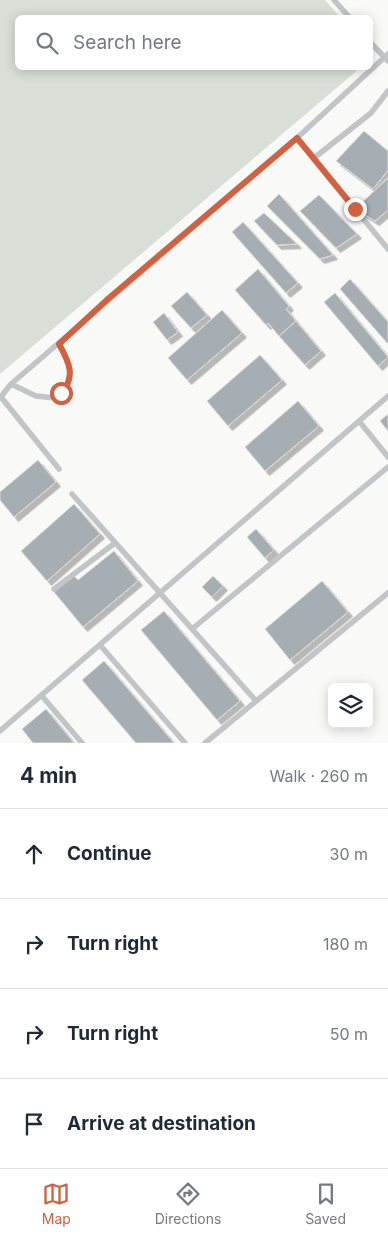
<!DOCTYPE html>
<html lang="en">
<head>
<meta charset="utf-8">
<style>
	body { margin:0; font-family:Inter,sans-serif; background:#f6f6f7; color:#1f2937 }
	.controls { position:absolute; right:15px; bottom:15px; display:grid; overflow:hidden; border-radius:8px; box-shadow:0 2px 12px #0003 }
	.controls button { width:45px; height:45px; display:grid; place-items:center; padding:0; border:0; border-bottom:1px solid #e0e1e3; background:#fff; color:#1f2937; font:25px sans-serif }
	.stop { position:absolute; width:15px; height:15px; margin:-11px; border:4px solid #d16140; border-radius:50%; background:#fff }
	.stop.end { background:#d16140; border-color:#fff; box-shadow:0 1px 5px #0008 }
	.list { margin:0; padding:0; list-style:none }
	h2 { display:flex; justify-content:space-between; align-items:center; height:65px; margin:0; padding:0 20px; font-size:21px }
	h2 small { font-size:16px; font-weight:400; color:#747a83 }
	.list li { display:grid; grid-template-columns:32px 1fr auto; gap:15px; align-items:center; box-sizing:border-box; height:90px; padding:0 20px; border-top:1px solid #e0e1e3 }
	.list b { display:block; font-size:19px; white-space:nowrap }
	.list em { font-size:16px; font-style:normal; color:#747a83 }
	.icon { flex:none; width:28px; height:28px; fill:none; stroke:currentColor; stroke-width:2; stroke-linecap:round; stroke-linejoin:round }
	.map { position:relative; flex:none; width:388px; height:743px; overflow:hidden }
	.search { position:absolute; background:#fff; box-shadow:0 2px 12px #0003; left:15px; right:15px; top:15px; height:55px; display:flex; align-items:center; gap:12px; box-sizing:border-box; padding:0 18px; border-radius:8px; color:#747a83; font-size:19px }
	.sheet { height:425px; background:#fff }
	nav { display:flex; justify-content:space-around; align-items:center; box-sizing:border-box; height:70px; border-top:1px solid #e0e1e3; background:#fff; font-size:14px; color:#747a83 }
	nav a { display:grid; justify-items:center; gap:2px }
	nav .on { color:#d16140 }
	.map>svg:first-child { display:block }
	.green { fill:#d9ded7 }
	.building { fill:#a7aeb3; stroke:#dbdbd9; filter:url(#shadow) }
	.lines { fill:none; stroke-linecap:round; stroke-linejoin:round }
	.lane { stroke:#c1c5c8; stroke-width:5.5 }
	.route { stroke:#d16140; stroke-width:6 }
</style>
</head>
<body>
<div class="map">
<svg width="388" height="743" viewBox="0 0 388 743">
	<defs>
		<filter id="shadow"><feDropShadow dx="4.5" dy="4.5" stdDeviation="0" flood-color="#0004"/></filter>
	</defs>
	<rect width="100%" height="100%" fill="#f9f9f7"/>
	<path class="green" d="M0,0H325L340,17L18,18V68H360L0,374Z"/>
	<path class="building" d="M364,131L388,151V170L373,189L336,161Z
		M388,178V210L375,221L355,209Z
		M279,194L333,255L320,259L267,206Z
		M319,195L357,234L336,248L300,211Z
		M264,213L297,244L277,245L254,221Z
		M243,222L298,283L286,293L232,232Z
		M258,269L289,306L286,309L296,321L279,336L268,323L266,325L235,290Z
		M350,279L388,322V344L340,289Z
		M187,292L207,315L191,328L171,306Z
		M335,293L388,357L378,366L324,302Z
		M222,310L242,333L187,380L168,358Z
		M164,313L178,332L167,340L153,322Z
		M296,321L321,351L305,365L279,336Z
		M260,355L282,380L228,426L207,401Z
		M298,401L319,426L265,471L245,447Z
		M388,414V431L380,421Z
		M38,460L56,482L14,517L0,500V492Z
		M74,504L100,534L47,581L21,551Z
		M256,529L274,550L265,558L247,537Z
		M114,551L138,581L83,627L54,592L74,576L78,580Z
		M213,576L223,586L212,597L202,587Z
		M322,581L348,612L290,660L265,629Z
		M164,611L240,701L217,720L141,630Z
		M104,661L174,743H136L82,680Z
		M46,709L74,743H33L22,729Z"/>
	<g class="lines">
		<path class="lane" d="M334,0L350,18
			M370,42L388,61
			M297,138L388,249
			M314,158L371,113L388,91
			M11,384L36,396L55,398C78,380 71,366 59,344
			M1,397L59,469
			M0,398L11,384L297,138L388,54
			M359,421L388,457
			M72,494L256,701
			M54,589L115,543
			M192,629L388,467
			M100,645L185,743
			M42,696L82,743
			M0,731L388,396
			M205,743L388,593"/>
	</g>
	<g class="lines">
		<path class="route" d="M61,393C77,377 68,360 59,344L109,298L297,138L355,209"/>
	</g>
</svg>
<div class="controls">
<button><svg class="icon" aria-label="layers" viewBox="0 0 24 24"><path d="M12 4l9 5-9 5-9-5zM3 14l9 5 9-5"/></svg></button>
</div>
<div class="stop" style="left:61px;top:393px"></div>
<div class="stop end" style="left:355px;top:209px"></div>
<div class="search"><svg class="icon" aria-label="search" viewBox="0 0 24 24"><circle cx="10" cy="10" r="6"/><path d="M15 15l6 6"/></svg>Search here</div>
</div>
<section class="sheet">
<h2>4 min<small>Walk · 260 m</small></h2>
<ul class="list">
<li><svg class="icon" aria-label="ahead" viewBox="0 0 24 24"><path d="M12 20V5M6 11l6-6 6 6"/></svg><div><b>Continue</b></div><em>30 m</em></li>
<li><svg class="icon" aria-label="right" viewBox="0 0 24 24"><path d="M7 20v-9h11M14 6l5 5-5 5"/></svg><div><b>Turn right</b></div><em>180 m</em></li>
<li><svg class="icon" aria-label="right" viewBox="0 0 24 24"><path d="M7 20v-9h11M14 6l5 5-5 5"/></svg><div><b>Turn right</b></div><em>50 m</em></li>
<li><svg class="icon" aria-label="arrive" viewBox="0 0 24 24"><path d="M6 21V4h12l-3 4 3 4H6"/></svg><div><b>Arrive at destination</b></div></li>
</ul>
</section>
<nav>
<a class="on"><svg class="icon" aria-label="map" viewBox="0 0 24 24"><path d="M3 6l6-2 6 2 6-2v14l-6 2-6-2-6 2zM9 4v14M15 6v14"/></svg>Map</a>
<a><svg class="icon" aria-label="directions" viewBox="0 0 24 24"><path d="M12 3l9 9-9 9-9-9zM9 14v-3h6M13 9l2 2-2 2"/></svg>Directions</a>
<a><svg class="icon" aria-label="saved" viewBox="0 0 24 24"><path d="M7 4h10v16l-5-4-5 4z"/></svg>Saved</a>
</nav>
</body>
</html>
